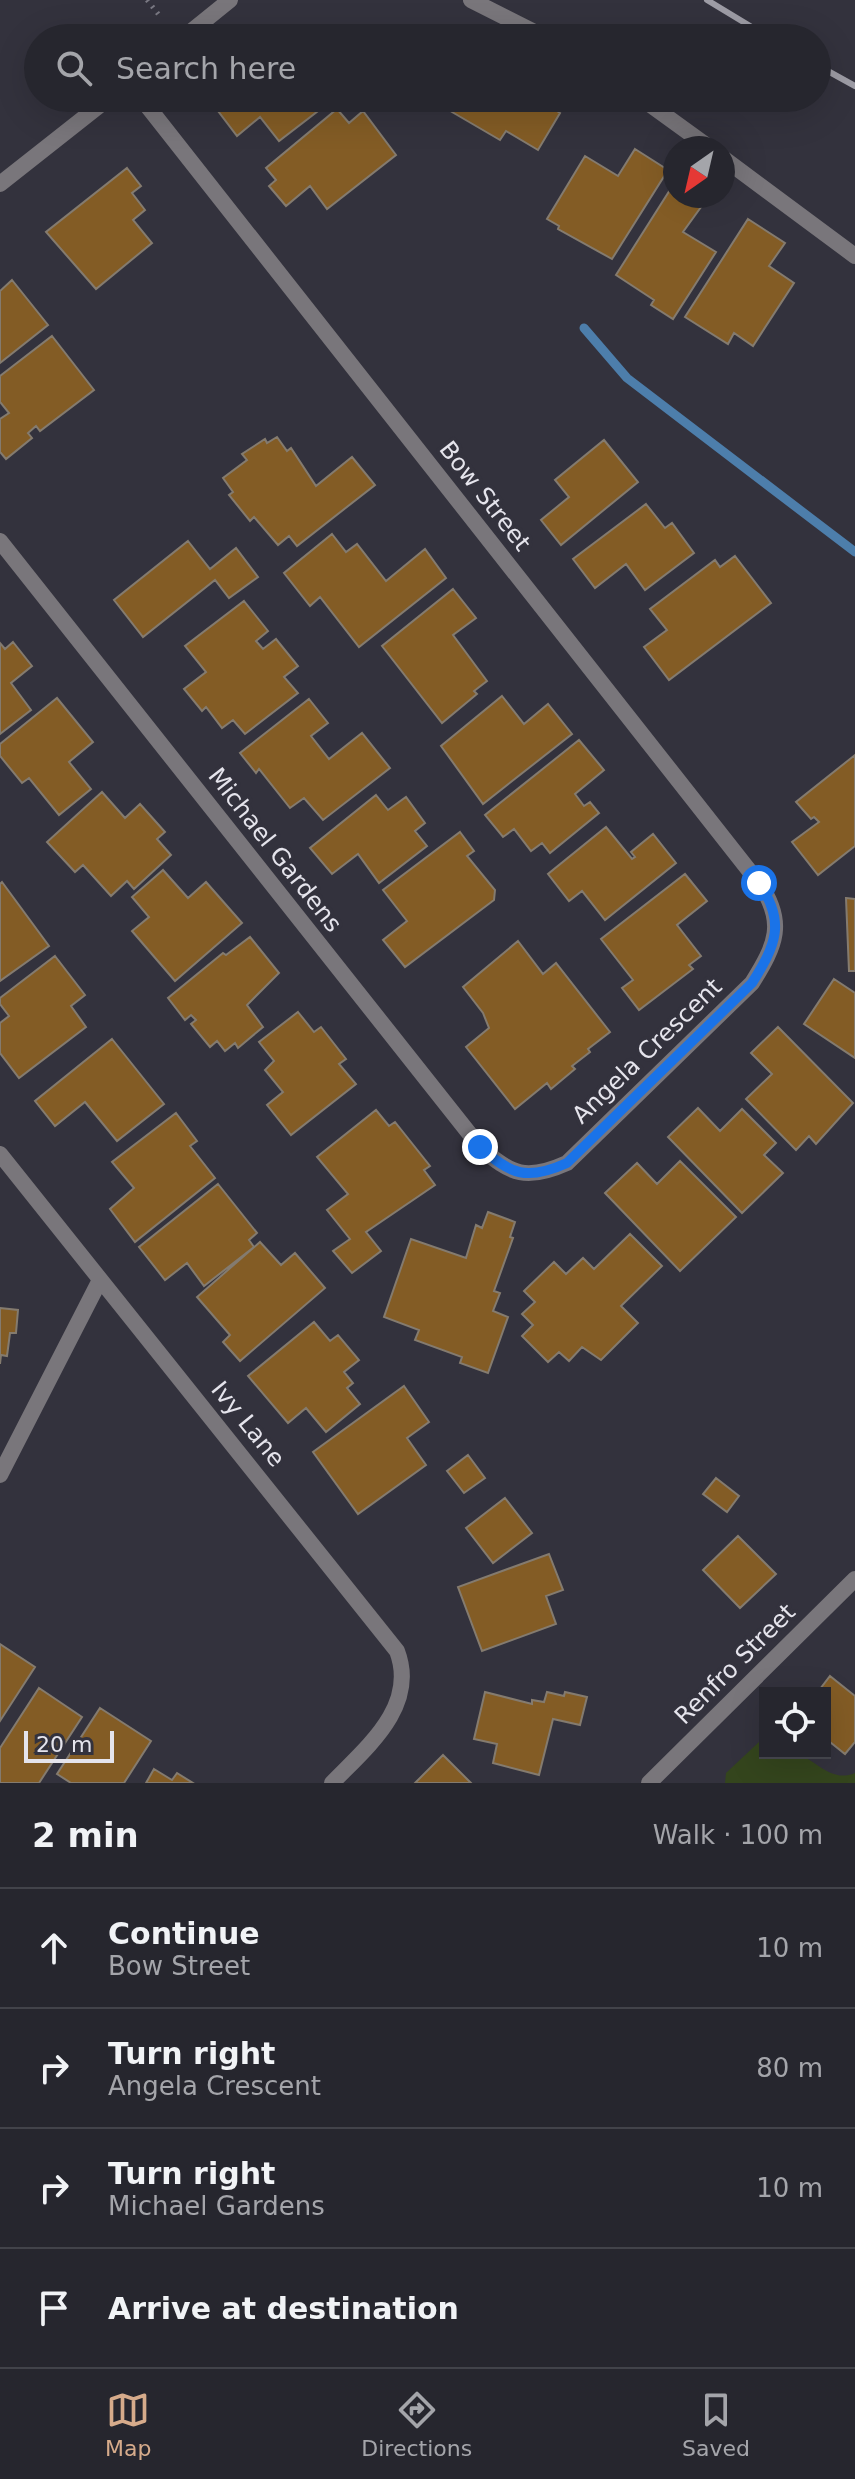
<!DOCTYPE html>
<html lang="en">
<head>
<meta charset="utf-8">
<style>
	body { margin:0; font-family:"DejaVu Sans",sans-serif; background:#2e2e36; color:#f1f3f6 }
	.controls { position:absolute; right:24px; bottom:24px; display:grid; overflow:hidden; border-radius:0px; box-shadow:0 8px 32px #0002 }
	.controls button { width:72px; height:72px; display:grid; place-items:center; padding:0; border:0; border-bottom:2px solid #42434a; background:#26262e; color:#f1f3f6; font:40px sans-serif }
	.compass { position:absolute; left:663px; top:136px; width:72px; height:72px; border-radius:50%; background:#26262e; box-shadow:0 8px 32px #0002; rotate:214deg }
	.scale { position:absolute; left:24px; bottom:20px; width:90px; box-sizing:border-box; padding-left:8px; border:4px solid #e5e4ec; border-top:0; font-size:22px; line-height:28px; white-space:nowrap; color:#e5e4ec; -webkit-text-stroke:6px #33323d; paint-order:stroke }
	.stop { position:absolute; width:24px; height:24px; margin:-18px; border:6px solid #1a73e8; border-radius:50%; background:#fff }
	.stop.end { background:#1a73e8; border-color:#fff; box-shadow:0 2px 8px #0008 }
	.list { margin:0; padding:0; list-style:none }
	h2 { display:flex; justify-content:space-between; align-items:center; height:104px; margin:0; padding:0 32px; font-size:34px }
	h2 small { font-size:26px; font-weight:400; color:#a4a5aa }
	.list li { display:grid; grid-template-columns:52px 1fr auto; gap:24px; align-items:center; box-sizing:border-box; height:120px; padding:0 32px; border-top:2px solid #42434a }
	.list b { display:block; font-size:30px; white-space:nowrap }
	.list p { margin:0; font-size:26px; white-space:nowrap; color:#a4a5aa }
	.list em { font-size:26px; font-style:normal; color:#a4a5aa }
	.icon { flex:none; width:44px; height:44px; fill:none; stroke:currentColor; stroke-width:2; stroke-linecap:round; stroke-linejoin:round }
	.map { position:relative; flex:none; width:855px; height:1783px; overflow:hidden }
	.search { position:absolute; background:#26262e; box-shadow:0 8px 32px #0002; left:24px; right:24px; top:24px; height:88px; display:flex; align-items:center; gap:20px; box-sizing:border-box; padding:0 28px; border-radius:44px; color:#a4a5aa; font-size:30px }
	.sheet { height:584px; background:#26262e }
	nav { display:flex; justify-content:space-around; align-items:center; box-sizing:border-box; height:112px; border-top:2px solid #42434a; background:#26262e; font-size:22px; color:#a4a5aa }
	nav a { display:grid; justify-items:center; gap:4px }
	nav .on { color:#d6ab8b }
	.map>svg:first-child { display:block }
	.green { fill:#34451d }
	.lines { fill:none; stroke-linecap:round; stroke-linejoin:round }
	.stream { stroke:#4d7eab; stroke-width:9 }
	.building { fill:#835c25; stroke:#847b6f; stroke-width:2 }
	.path { stroke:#7a7983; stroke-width:5; stroke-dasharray:2 6; stroke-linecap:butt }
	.street { stroke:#79767b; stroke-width:16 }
	.rail { stroke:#9d9ca5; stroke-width:6 }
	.route { stroke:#1a73e8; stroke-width:10 }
	.labels { text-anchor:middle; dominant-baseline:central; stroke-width:7; stroke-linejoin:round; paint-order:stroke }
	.street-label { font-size:24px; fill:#e5e4ec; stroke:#33323d }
</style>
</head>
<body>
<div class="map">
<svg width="855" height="1783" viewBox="0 0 855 1783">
	<rect width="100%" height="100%" fill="#33323d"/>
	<path class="green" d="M760,1741H765V1753C774,1753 789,1750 797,1754C818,1761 831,1783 855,1773V1783H725L726,1773Z"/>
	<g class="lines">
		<path class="stream" d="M584,328L627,378L855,552"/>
	</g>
	<path class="building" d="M217,98H335L279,141L260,117L237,136L212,103Z
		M444,98H536L560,113L538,150L506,131L500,140L440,105Z
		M337,109L349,123L363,111L396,155L327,209L310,186L286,206L269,186L276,180L266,168Z
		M635,149L668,170L612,259L558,229L559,226L547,219L585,156L618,176Z
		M127,168L141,186L132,193L145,210L133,220L152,243L96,289L46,232Z
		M675,182V196H709L683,232L716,252L673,319L651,305L654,300L616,275Z
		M748,219L785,243L769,266L794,283L753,346L734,333L728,344L685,317Z
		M12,280L48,325L0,363V291Z
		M52,336L94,390L40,431L36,426L28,433L32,438L6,459L0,452V419L9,413L0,402V376Z
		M277,437L287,451L291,448L316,486L352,457L375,485L297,546L289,536L278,545L254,517L250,521L229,495L233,492L223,478L247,460L242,454L265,439L267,443Z
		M604,440L638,482L561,545L541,520L569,497L555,480Z
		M646,504L665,528L672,523L694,553L645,590L626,564L595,588L573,559Z
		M332,534L346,552L357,544L386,581L425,549L446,578L359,647L320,597L310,606L284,573Z
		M188,541L210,569L236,548L258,577L229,598L215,580L143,637L114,600Z
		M735,556L771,603L669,680L644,647L667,630L650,609L715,560L720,567Z
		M453,589L476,618L453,635L487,681L474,691L477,694L442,723L382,646Z
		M244,601L268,631L256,641L263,649L276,639L298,666L284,677L298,693L245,734L233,720L222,728L206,707L202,711L184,689L206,672L185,646Z
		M13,642L32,666L11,683L31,710L0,734V643L5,649Z
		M502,696L524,724L548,704L572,734L483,804L441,746Z
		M57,698L93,742L69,762L91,789L59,815L29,778L22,783L0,756V744Z
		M309,699L328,723L311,736L329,759L362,733L390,768L323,820L304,798L290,808L259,769L256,773L240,753Z
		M579,740L604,770L575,794L584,806L590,802L599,813L550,853L542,843L531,851L514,829L503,837L485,815Z
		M855,755V846L818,875L792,842L819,822L814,817L811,819L796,802Z
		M102,792L125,818L140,804L165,832L157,839L171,855L134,889L127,881L111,896L83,865L75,872L47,842Z
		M376,795L388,810L406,797L425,823L415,831L427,846L379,883L358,854L332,874L310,848Z
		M606,827L632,859L635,857L631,852L653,834L676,863L605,920L582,891L569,901L548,874Z
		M460,832L474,851L467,856L495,890L494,900L405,967L383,940L407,921L383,890Z
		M163,870L188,898L206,882L242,923L175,981L132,931L149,917L132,897Z
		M685,874L707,901L677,925L701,956L689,965L693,969L639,1010L622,988L633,980L601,939Z
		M2,882L49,946L0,981V884Z
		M846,898L855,899V971H849Z
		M250,937L279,973L247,1005L263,1027L238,1048L235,1043L225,1051L217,1041L210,1047L191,1024L196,1020L191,1015L185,1020L168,998L223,953L226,955Z
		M518,941L543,974L556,963L610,1032L588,1049L590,1052L572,1066L575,1069L551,1089L547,1083L515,1109L466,1047L489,1028L483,1013L463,987Z
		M55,956L85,995L71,1006L86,1027L19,1078L0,1053V1023L9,1016L0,1004V998Z
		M834,979L855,993V1058L804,1024Z
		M298,1012L314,1032L321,1027L346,1059L339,1064L356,1084L291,1135L267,1105L283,1092L265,1070L274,1061L259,1042Z
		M778,1027L853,1103L816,1144L809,1136L796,1150L746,1099L772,1074L751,1053Z
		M112,1039L164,1104L117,1141L85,1102L55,1126L35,1101Z
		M698,1108L720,1131L742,1109L776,1143L764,1155L783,1173L742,1213L668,1137Z
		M376,1110L389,1126L395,1122L430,1166L424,1170L435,1185L366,1232L381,1251L352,1273L333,1251L350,1239L327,1210L348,1194L317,1157Z
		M176,1113L197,1141L190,1146L215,1178L135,1242L110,1209L134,1188L112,1162Z
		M680,1161L736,1217L680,1271L605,1193L637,1163L657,1184Z
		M218,1184L257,1233L249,1240L254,1247L204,1286L187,1263L165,1280L139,1247Z
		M488,1212L515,1222L510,1237L513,1238L494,1291L500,1293L493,1311L508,1317L488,1373L460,1363L462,1357L415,1340L419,1330L384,1317L411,1239L466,1258L476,1225L482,1228Z
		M630,1234L662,1266L621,1306L638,1323L601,1360L582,1347L569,1361L559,1352L548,1362L522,1336L533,1325L522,1314L535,1302L524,1291L554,1262L566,1274L583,1258L594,1269Z
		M260,1242L281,1265L295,1253L325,1288L240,1361L223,1342L230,1335L197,1297Z
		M0,1308L18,1310L16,1333H10L7,1356L1,1355L0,1364Z
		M314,1322L330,1341L338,1335L359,1360L344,1372L353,1383L347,1388L360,1404L326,1432L306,1408L288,1423L248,1376Z
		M404,1386L429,1422L407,1438L426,1465L358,1514L313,1452Z
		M468,1455L485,1478L464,1493L447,1471Z
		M716,1478L739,1496L727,1512L703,1494Z
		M505,1498L532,1533L493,1563L466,1528Z
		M738,1536L776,1574L740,1608L703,1570Z
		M549,1554L563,1590L546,1596L556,1624L482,1651L458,1587Z
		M0,1644L35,1667L0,1721Z
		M830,1676L855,1696V1742L845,1754L825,1738V1693H817Z
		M39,1688L82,1717L39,1783H0V1748Z
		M485,1692L532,1704V1700L544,1702L547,1692L564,1696L565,1692L587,1697L580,1725L553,1719L539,1775L493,1763L497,1744L474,1739Z
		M100,1708L151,1741L124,1783H71L57,1774Z
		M443,1755L471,1783H415Z
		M154,1769L172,1780L177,1773L193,1783H146Z"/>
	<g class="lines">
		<path class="path" d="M147,0L159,15"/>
		<path class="street" d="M471,0L546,38
			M183,38L230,0
			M641,98L710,148
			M723,158L855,256
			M0,184L109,98
			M0,541L480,1147C511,1175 527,1181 567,1163L752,983C776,945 786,922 759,883L141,98
			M0,1154L397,1651C418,1706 367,1747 332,1783
			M0,1475L100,1280
			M649,1783L855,1579"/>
		<path class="rail" d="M707,0L770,38
			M817,65L855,86"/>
	</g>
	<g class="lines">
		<path class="route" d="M480,1147C511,1175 527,1181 567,1163L752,983C776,945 786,922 759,883"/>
	</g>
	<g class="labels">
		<g class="street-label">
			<text transform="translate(485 496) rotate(52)">Bow Street</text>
			<text transform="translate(275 850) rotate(52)">Michael Gardens</text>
			<text transform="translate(647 1051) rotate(-44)">Angela Crescent</text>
			<text transform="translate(248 1424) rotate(51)">Ivy Lane</text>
			<text transform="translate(735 1664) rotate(-45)">Renfro Street</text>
		</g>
	</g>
</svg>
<div class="controls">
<button><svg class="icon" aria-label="locate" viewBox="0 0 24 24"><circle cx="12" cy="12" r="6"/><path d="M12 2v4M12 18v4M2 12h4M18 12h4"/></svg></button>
</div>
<svg class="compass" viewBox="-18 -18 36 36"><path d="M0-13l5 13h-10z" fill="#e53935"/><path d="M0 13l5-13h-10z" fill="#a4a5aa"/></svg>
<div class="scale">20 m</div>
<div class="stop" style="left:759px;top:883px"></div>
<div class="stop end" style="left:480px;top:1147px"></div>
<div class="search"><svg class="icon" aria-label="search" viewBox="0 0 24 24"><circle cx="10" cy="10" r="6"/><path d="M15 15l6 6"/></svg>Search here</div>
</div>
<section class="sheet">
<h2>2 min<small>Walk · 100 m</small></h2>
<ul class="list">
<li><svg class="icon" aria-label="ahead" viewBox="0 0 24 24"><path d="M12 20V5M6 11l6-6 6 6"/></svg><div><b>Continue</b><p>Bow Street</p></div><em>10 m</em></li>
<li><svg class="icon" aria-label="right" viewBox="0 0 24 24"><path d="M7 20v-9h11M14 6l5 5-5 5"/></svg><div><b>Turn right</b><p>Angela Crescent</p></div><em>80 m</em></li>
<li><svg class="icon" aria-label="right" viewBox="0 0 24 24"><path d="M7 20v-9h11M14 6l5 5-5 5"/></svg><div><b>Turn right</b><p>Michael Gardens</p></div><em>10 m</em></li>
<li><svg class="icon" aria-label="arrive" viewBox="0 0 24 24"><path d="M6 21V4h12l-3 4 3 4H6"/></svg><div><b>Arrive at destination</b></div></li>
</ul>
</section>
<nav>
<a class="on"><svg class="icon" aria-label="map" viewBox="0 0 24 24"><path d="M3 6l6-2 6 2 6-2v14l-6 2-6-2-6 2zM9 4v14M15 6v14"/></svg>Map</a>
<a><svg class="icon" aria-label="directions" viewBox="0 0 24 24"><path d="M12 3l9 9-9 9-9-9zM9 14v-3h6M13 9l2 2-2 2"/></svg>Directions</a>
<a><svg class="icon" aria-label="saved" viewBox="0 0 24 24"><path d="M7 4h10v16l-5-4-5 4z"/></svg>Saved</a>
</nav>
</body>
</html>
